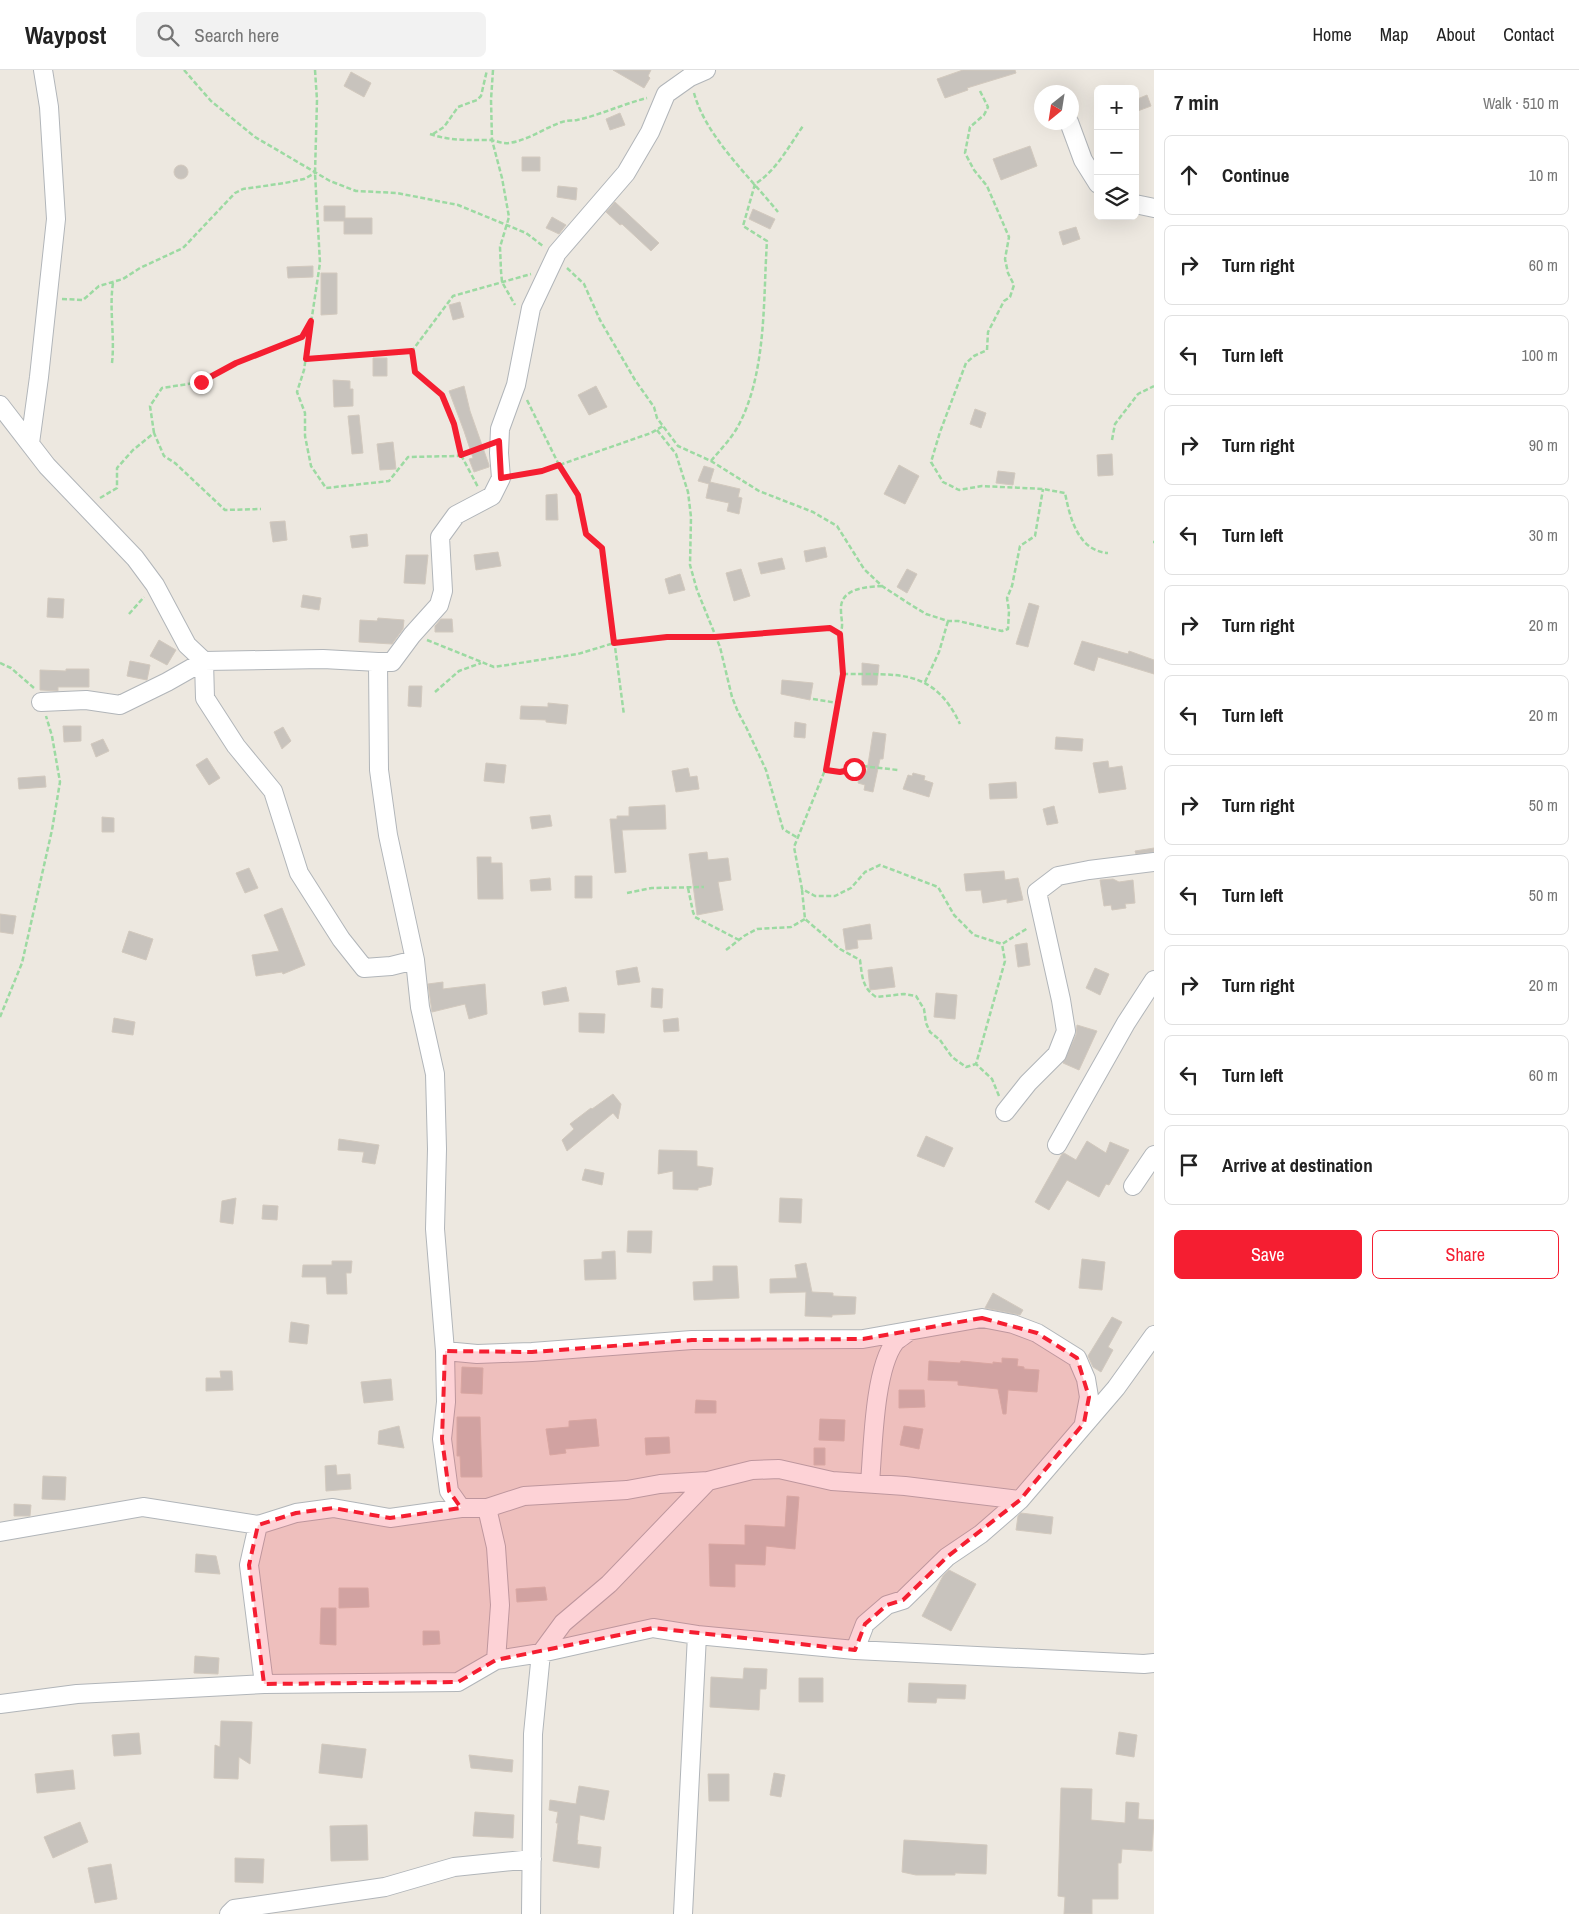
<!DOCTYPE html>
<html lang="en">
<head>
<meta charset="utf-8">
<style>
	body { margin:0; font-family:"Archivo Narrow",sans-serif; background:#f2f2f2; color:#222 }
	.controls { position:absolute; right:15px; top:15px; display:grid; overflow:hidden; border-radius:8px; box-shadow:0 5px 20px #0002 }
	.controls button { width:45px; height:45px; display:grid; place-items:center; padding:0; border:0; border-bottom:1px solid #e0e0e0; background:#fff; color:#222; font:25px sans-serif }
	.compass { position:absolute; left:1034px; top:15px; width:45px; height:45px; border-radius:50%; background:#fff; box-shadow:0 5px 20px #0002; rotate:210deg }
	.stop { position:absolute; width:15px; height:15px; margin:-11px; border:4px solid #f51e31; border-radius:50%; background:#fff }
	.stop.end { background:#f51e31; border-color:#fff; box-shadow:0 1px 5px #0008 }
	.list { margin:0; padding:0; list-style:none }
	h2 { display:flex; justify-content:space-between; align-items:center; height:65px; margin:0; padding:0 20px; font-size:21px }
	h2 small { font-size:16px; font-weight:400; color:#767676 }
	.list li { display:grid; grid-template-columns:32px 1fr auto; gap:15px; align-items:center; box-sizing:border-box; height:80px; margin:0 10px 10px; padding:0 10px; border:1px solid #e0e0e0; border-radius:8px }
	.list b { display:block; font-size:19px; white-space:nowrap }
	.list em { font-size:16px; font-style:normal; color:#767676 }
	.actions { display:flex; gap:10px; padding:15px 20px }
	.actions a { flex:1; padding:11px 0; border:1px solid #f51e31; border-radius:8px; text-align:center; font-size:18px; color:#f51e31 }
	.actions .main { background:#f51e31; color:#fff }
	.icon { flex:none; width:28px; height:28px; fill:none; stroke:currentColor; stroke-width:2; stroke-linecap:round; stroke-linejoin:round }
	.map { position:relative; flex:none; width:1154px; height:1844px; overflow:hidden }
	header { display:flex; align-items:center; gap:30px; box-sizing:border-box; height:70px; padding:0 25px; background:#fff; border-bottom:1px solid #e0e0e0 }
	header strong { font-size:24px }
	nav { display:flex; gap:28px; margin-inline-start:auto; font-size:18px }
	.search { width:350px; height:45px; background:#f2f2f2; display:flex; align-items:center; gap:12px; box-sizing:border-box; padding:0 18px; border-radius:8px; color:#767676; font-size:19px }
	main { display:flex }
	aside { flex:1; background:#fff }
	.map>svg:first-child { display:block }
	.building { fill:#c8c3bd; stroke:#d2c9be }
	.lines { fill:none; stroke-linecap:round; stroke-linejoin:round }
	.minor-casing { stroke:#b1b5b9; stroke-width:20 }
	.path { stroke:#9cdaa2; stroke-width:2.5; stroke-dasharray:5 2.5; stroke-linecap:butt }
	.minor { stroke:#fff; stroke-width:18 }
	.route { stroke:#f51e31; stroke-width:6 }
	.marked { fill:#f51e31; fill-opacity:0.2; stroke:#f51e31; stroke-width:4; stroke-dasharray:10 6; stroke-linejoin:round }
</style>
</head>
<body>
<header>
<strong>Waypost</strong>
<div class="search"><svg class="icon" aria-label="search" viewBox="0 0 24 24"><circle cx="10" cy="10" r="6"/><path d="M15 15l6 6"/></svg>Search here</div>
<nav><a>Home</a><a>Map</a><a>About</a><a>Contact</a></nav>
</header>
<main>
<div class="map">
<svg width="1154" height="1844" viewBox="0 0 1154 1844">
	<rect width="100%" height="100%" fill="#ede8e0"/>
	<path class="building" d="M613,0H651L648,6L650,8L644,18Z
		M963,0H1015L1016,3L967,18L968,20L945,28L937,9Z
		M351,2L371,13L364,27L344,16Z
		M1147,25L1151,36L1135,42V30Z
		M620,43L625,55L610,60L606,49Z
		M1030,76L1037,96L1001,110L993,89Z
		M522,87H540V101H522Z
		M174 102a7 7 0 1 1 14 0a7 7 0 1 1-14 0Z
		M558,116L577,118L576,130L557,127Z
		M615,132L659,173L651,181L622,154L620,155L606,142Z
		M324,136H345V148H372V164H344V151H324Z
		M753,139L775,149L770,159L749,149Z
		M552,147L566,155L559,164L546,158Z
		M1076,157L1080,169L1063,175L1059,162Z
		M313,196V207L288,208L287,197Z
		M321,203H337V244L321,245Z
		M460,232L464,247L453,250L449,235Z
		M373,288H387V306H373Z
		M333,310L350,311V319H353V336L334,337Z
		M464,316L470,341L489,395V397L474,402L469,389L473,388L464,361L449,321Z
		M596,316L607,337L589,345L578,325Z
		M975,339L986,343L981,358L970,354Z
		M359,345L363,383L352,384L348,346Z
		M393,372L396,399L380,400L377,374Z
		M1112,384L1113,405L1098,406L1097,385Z
		M899,395L919,406L905,434L884,424Z
		M704,396L714,399L710,412L740,419L738,427L742,428L739,444L727,441L729,433L706,428L709,414L698,411Z
		M998,401L1015,403L1013,415L996,413Z
		M557,424L558,450H546V425Z
		M285,451L287,470L273,472L270,452Z
		M367,464L368,476L352,478L350,466Z
		M825,477L827,487L806,492L804,481Z
		M498,482L501,496L476,500L474,485Z
		M406,485H428L425,514L404,513Z
		M782,488L785,499L761,504L758,493Z
		M741,499L750,526L734,531L726,503Z
		M907,499L917,504L907,523L897,517Z
		M680,504L685,520L669,524L665,509Z
		M303,525L321,528L319,540L301,537Z
		M48,528L64,529L63,548L47,547Z
		M1029,533L1039,536L1028,577L1016,574Z
		M378,548L404,550L403,559L392,574L359,572L360,550L377,551Z
		M441,549H452L453,562H435V556Z
		M159,570L176,580L167,595L150,586Z
		M1082,571L1128,584L1129,581L1154,590V604L1098,587L1094,601L1074,594Z
		M130,591L150,595L147,610L127,606Z
		M862,593L879,595L877,615H862Z
		M66,599H89V617H58V621L40,620V600L66,601Z
		M782,610L813,613L810,630L781,624Z
		M409,616H422L421,637L408,636Z
		M548,633L568,635L566,654L546,652V650L520,649L521,636L548,637Z
		M795,652L806,654L805,668L794,667Z
		M63,656H81V671L64,672Z
		M283,657L291,671L282,679L274,662Z
		M873,662L886,664L883,689H880L873,722L864,720L865,715L858,713L861,700L867,701Z
		M1056,667L1083,669L1082,681L1055,679Z
		M103,669L109,681L96,687L91,674Z
		M207,688L220,708L209,715L196,695Z
		M1108,691L1109,698L1122,696L1126,719L1099,723L1093,693Z
		M486,693L506,695L504,713L484,711Z
		M688,698L690,707L697,706L699,719L676,722L672,701Z
		M913,703L925,706L924,710L933,713L929,727L903,719L908,705L912,706Z
		M45,706L46,717L19,719L18,708Z
		M1016,712L1017,728L990,729L989,714Z
		M665,735L666,759L622,760L626,802L615,803L610,749H617V746H629V737Z
		M1054,736L1058,753L1047,755L1043,739Z
		M550,745L552,756L532,759L530,747Z
		M102,747L114,748V762H102Z
		M1154,778V782L1136,784L1135,781Z
		M707,782L708,790L728,788L731,810L718,812L723,840L697,845L689,784Z
		M477,787H491V793H502L503,829H478Z
		M249,798L258,818L245,823L236,803Z
		M1004,801L1005,810L1018,808L1023,830L1007,833V829L983,833L981,820L966,821L964,804Z
		M575,806H592V828H575Z
		M550,808L551,820L531,821L530,810Z
		M1113,809L1119,812L1133,810L1135,833L1125,834L1126,838L1112,840L1111,835L1104,836L1100,810Z
		M282,838L305,895L283,904L282,902L256,906L252,885L279,881L264,845Z
		M0,844L16,846L13,864L0,862Z
		M870,854L872,869L857,870L858,878L846,880L843,859Z
		M129,861L153,869L146,890L122,882Z
		M1027,873L1030,895L1018,897L1015,875Z
		M637,897L640,912L618,915L616,901Z
		M892,897L895,917L870,920L868,900Z
		M1095,898L1109,904L1100,925L1086,918Z
		M443,912V919L485,914L487,944L469,949L465,934L432,942L428,914Z
		M566,917L569,931L544,935L542,922Z
		M652,918L663,919L662,938L651,937Z
		M936,923L957,925L955,949L934,947Z
		M579,943L605,944L604,963L579,962Z
		M114,948L135,952L133,965L112,962Z
		M678,948L679,961L664,962L663,950Z
		M1077,955L1097,961L1079,1000L1063,993L1076,965Z
		M613,1024L621,1034L618,1049L613,1043L567,1081L562,1070L574,1059L570,1054L591,1038L592,1039Z
		M926,1066L953,1078L944,1097L917,1086Z
		M339,1069L379,1075L375,1094L362,1092L364,1082L338,1080Z
		M1087,1071L1106,1083L1110,1072L1129,1080L1109,1115L1106,1114L1099,1127L1067,1110L1049,1140L1035,1132L1062,1084L1064,1083L1076,1090Z
		M659,1080L697,1081V1096L713,1098L711,1115L698,1118V1120L673,1119V1101L658,1104Z
		M585,1099L604,1103L602,1115L582,1110Z
		M236,1128L233,1154L220,1152L222,1131Z
		M780,1128L802,1129L801,1153L779,1152Z
		M263,1135L278,1136L277,1150L262,1149Z
		M628,1161H652L651,1183L627,1182Z
		M615,1181L616,1209L585,1210L584,1190L602,1189V1182Z
		M1082,1189L1105,1192L1102,1220L1079,1218Z
		M332,1191H352L351,1203H346L347,1224H327L326,1207H302L303,1195H332Z
		M806,1193L812,1222L833,1223V1226L856,1227L855,1244L832,1245V1247L805,1246L806,1222L770,1223V1209L797,1208L795,1195Z
		M713,1196H737L739,1228L694,1230L693,1212L713,1211Z
		M993,1223L1023,1240L1020,1245L985,1238Z
		M1112,1247L1122,1252L1108,1277L1113,1280L1101,1302L1093,1297L1088,1286Z
		M291,1252L309,1255L307,1274L289,1272Z
		M1002,1288L1018,1289L1017,1296L1024,1297V1299L1039,1300L1037,1322L1008,1320L1006,1344H1003L998,1319L958,1315V1311L928,1310L929,1291L960,1293L961,1291L993,1294V1292L1002,1293Z
		M462,1297L483,1298L482,1324L461,1323Z
		M220,1301H232L233,1320L206,1321V1308H221Z
		M391,1309L393,1330L364,1333L361,1312Z
		M899,1320H924L925,1337L899,1338Z
		M696,1330L716,1331V1343H695Z
		M457,1347H480L482,1407H461L460,1386H457Z
		M596,1349L599,1376L565,1379L566,1383L550,1385L546,1359L569,1357V1351Z
		M820,1349L845,1350L844,1371L819,1370Z
		M399,1356L404,1378L378,1374L379,1361Z
		M904,1356L923,1359L919,1379L900,1375Z
		M669,1367L670,1383L646,1385L645,1368Z
		M814,1378H825V1395H814Z
		M336,1395L337,1405L350,1404L351,1419L326,1421L325,1396Z
		M43,1406L66,1407L65,1430L42,1429Z
		M787,1426L799,1427L795,1479L766,1476L765,1495L735,1494V1517L710,1516L709,1474L745,1475V1455L785,1457Z
		M14,1434L31,1435L30,1446H14Z
		M1021,1443L1053,1447L1051,1464L1016,1460L1018,1446Z
		M196,1484L216,1486L220,1504L195,1502Z
		M949,1500L976,1514L951,1561L922,1546L943,1506Z
		M545,1517L547,1530L517,1532L516,1519Z
		M339,1518H368L369,1537L339,1538Z
		M321,1538H336V1575L320,1574Z
		M423,1561H439L440,1574L423,1575Z
		M195,1586L219,1588L218,1604L194,1603Z
		M744,1598L767,1599L766,1619H760L759,1640L710,1637L711,1607L743,1609Z
		M799,1608H823V1632H799Z
		M909,1613L966,1615L965,1629L937,1628L936,1633L908,1632Z
		M221,1651L252,1652L250,1694L239,1687L238,1709L214,1708L215,1675L220,1677Z
		M1119,1662L1137,1665L1134,1687L1116,1684Z
		M139,1663L141,1684L114,1686L112,1665Z
		M322,1674L366,1679L362,1708L319,1703Z
		M469,1685L513,1690L512,1702L471,1698Z
		M73,1700L75,1719L37,1723L35,1704Z
		M774,1703L785,1705L781,1727L770,1725Z
		M708,1704H729V1731H709Z
		M579,1716L609,1721L604,1750L580,1745L577,1770H578L577,1774L601,1777L599,1798L553,1791L558,1753H556L558,1742L549,1740L550,1730L576,1734Z
		M1061,1718L1092,1719L1091,1750L1125,1753L1126,1732L1139,1733L1138,1749L1154,1750L1152,1781L1122,1779L1121,1793H1118V1829H1092V1844H1064L1065,1827L1058,1826Z
		M475,1742L514,1745L513,1768L473,1766Z
		M80,1752L88,1772L53,1788L44,1767Z
		M367,1755L368,1790L331,1791L330,1756Z
		M904,1770L987,1775L986,1804L955,1803V1805H916L902,1802Z
		M235,1788L264,1789L263,1813L235,1812Z
		M111,1794L117,1829L95,1833L88,1798Z"/>
	<g class="lines">
		<defs>
			<path id="minor" d="M1069,52L1083,90L1098,114
				M1135,134L1154,138
				M0,335L47,396L135,488L155,515L187,575L204,591L205,628L236,676L273,721L299,803L341,869L364,898L391,896L415,890
				M30,373L39,307L56,149L49,37L43,0
				M41,632L86,630L120,635L167,612L204,591L323,589L378,592
				M1005,1042L1028,1013L1057,984L1066,961L1061,930L1037,822L1058,806L1089,800L1154,792
				M1057,1075L1126,953L1154,910
				M1133,1116L1154,1085
				M445,1281L477,1284L532,1282L692,1270L863,1269L982,1248L1013,1254L1037,1263L1077,1288L1086,1309L1089,1327L1084,1353
				M870,1413C873,1377 874,1300 895,1272C898,1269 903,1266 907,1263
				M461,1438L449,1421L442,1369L446,1332L445,1281L435,1159L437,1079L435,1004L420,937L415,890L388,765L379,700L378,592H392L412,565L439,535L443,521L440,467L456,445L492,426L501,408L499,383L500,359L516,315L531,238L557,183L626,103L650,62L666,24L690,7L706,0
				M487,1438L496,1477L500,1535L496,1590
				M258,1455L296,1443L333,1438L390,1448L461,1438H487L524,1426L627,1420L660,1414L708,1411L752,1400L779,1399L832,1411L905,1416L1020,1430
				M0,1462L143,1437L258,1455L249,1495L264,1614
				M855,1580L865,1554L887,1535L903,1530L947,1487L981,1464L1020,1430L1116,1318L1154,1265
				M0,1634L77,1624L264,1614L458,1612L496,1590L541,1583L653,1558L697,1565
				M229,1844L234,1839L385,1817L454,1797L532,1789
				M531,1844L533,1664L541,1583L563,1553L609,1514L708,1411
				M683,1844L697,1565L855,1580L1144,1594L1154,1593"/>
		</defs>
		<use href="#minor" class="minor-casing"/>
		<path class="path" d="M184,0L211,31L255,67L330,111L356,121L397,123L458,135L526,163L543,176
			M315,0L317,30L315,103L320,193L304,300L297,322L305,343V366L311,396L326,418L389,411L408,387L457,386L484,377
			M493,0L491,30L492,70L502,108L509,147L500,177L501,201L502,212L515,235
			M980,21L988,37L984,45L970,57L965,83L974,100L987,116L1009,167L1005,189L1008,203L1014,215L1010,227L1004,231L988,262L987,280L974,286L966,293L940,362L931,392L943,412L959,420L982,416L1043,419L1065,423C1070,448 1078,481 1108,483
			M694,23C706,67 750,107 778,142
			M430,64C450,71 469,70 490,70C497,71 503,74 509,73C529,70 544,58 562,52C567,50 572,51 577,50C600,45 623,34 647,28
			M433,64L444,57L458,37L477,30L481,26L487,0
			M567,198L584,214L600,250L635,310L654,337L657,348L678,376L711,391L759,421L813,442L837,456L864,499L882,516L908,533L926,544L948,551H958L1002,561L1008,559L1009,541L1007,528L1012,516L1020,476L1035,466L1043,419
			M62,229L83,230L99,216L123,209L140,198L183,178L235,123L243,119L285,113L304,109L315,103
			M412,281L415,302L442,325L454,354L461,385L478,417
			M306,289L412,281L453,226L531,204
			M112,293C115,266 109,239 113,213
			M527,330L559,395L578,425L586,464L602,478L624,645
			M657,360L676,384L688,422L691,447L690,495L697,520L720,577L732,627L738,642L747,659L766,700L783,759L798,768
			M154,363L150,336L162,318L201,312L236,293L302,267L311,252
			M1112,370L1115,354L1138,324L1154,316
			M711,391C720,380 730,370 737,358C767,305 763,230 767,171L743,156L755,114C776,101 789,76 803,56
			M516,405L542,401L651,363L663,356
			M100,428L117,418V398L133,380L154,363L164,386L175,393L225,440L261,439
			M1153,472H1154
			M882,516C866,517 839,518 841,541C841,550 844,555 840,564L843,604L825,700L794,777L802,819L815,826H835L851,818L865,802L880,795L938,817L954,845L974,865L1002,874L1028,858
			M129,544L144,527
			M427,570L494,597L578,584L614,573L629,571L667,567H715L830,558L840,564
			M0,593L11,598L34,618
			M843,604C897,605 933,597 960,654
			M925,612L939,582L948,551
			M435,622L459,601L481,593
			M813,629L838,633
			M826,700L840,702L862,696L898,700
			M688,818L693,842L695,847L739,870
			M802,820L805,849L840,879L860,890C862,905 862,918 876,927L904,924L916,926L924,939L926,953L930,962L940,970L952,987L966,997L976,994
			M627,823L652,818L704,817
			M726,880L744,866L757,859L791,857L805,849
			M0,947L22,893L52,760L60,712L52,666L46,646
			M999,1026L992,1009L976,994L1005,891L1002,874"/>
		<use href="#minor" class="minor"/>
	</g>
	<g class="lines">
		<path class="route" d="M201,312L236,293L302,267L311,251L306,289L412,281L415,302L442,325L454,354L461,385L499,371L501,408L542,401L559,395L578,425L586,464L602,478L614,573L667,567H715L830,558L840,564L843,604L826,700L840,702L854,699"/>
	</g>
	<path class="marked" d="M982,1248L1037,1263L1077,1288L1089,1327L1084,1353L1020,1430L947,1487L903,1530L887,1535L865,1554L855,1580L653,1558L496,1590L458,1612L264,1614L249,1495L258,1455L296,1443L333,1438L390,1448L461,1438L449,1421L442,1369L445,1281L532,1282L692,1270L863,1269Z"/>
</svg>
<div class="controls">
<button>+</button>
<button>−</button>
<button><svg class="icon" aria-label="layers" viewBox="0 0 24 24"><path d="M12 4l9 5-9 5-9-5zM3 14l9 5 9-5"/></svg></button>
</div>
<svg class="compass" viewBox="-18 -18 36 36"><path d="M0-13l5 13h-10z" fill="#e53935"/><path d="M0 13l5-13h-10z" fill="#767676"/></svg>
<div class="stop" style="left:854px;top:699px"></div>
<div class="stop end" style="left:201px;top:312px"></div>
</div>
<aside>
<h2>7 min<small>Walk · 510 m</small></h2>
<ul class="list">
<li><svg class="icon" aria-label="ahead" viewBox="0 0 24 24"><path d="M12 20V5M6 11l6-6 6 6"/></svg><div><b>Continue</b></div><em>10 m</em></li>
<li><svg class="icon" aria-label="right" viewBox="0 0 24 24"><path d="M7 20v-9h11M14 6l5 5-5 5"/></svg><div><b>Turn right</b></div><em>60 m</em></li>
<li><svg class="icon" aria-label="left" viewBox="0 0 24 24"><path d="M17 20v-9H6M10 6l-5 5 5 5"/></svg><div><b>Turn left</b></div><em>100 m</em></li>
<li><svg class="icon" aria-label="right" viewBox="0 0 24 24"><path d="M7 20v-9h11M14 6l5 5-5 5"/></svg><div><b>Turn right</b></div><em>90 m</em></li>
<li><svg class="icon" aria-label="left" viewBox="0 0 24 24"><path d="M17 20v-9H6M10 6l-5 5 5 5"/></svg><div><b>Turn left</b></div><em>30 m</em></li>
<li><svg class="icon" aria-label="right" viewBox="0 0 24 24"><path d="M7 20v-9h11M14 6l5 5-5 5"/></svg><div><b>Turn right</b></div><em>20 m</em></li>
<li><svg class="icon" aria-label="left" viewBox="0 0 24 24"><path d="M17 20v-9H6M10 6l-5 5 5 5"/></svg><div><b>Turn left</b></div><em>20 m</em></li>
<li><svg class="icon" aria-label="right" viewBox="0 0 24 24"><path d="M7 20v-9h11M14 6l5 5-5 5"/></svg><div><b>Turn right</b></div><em>50 m</em></li>
<li><svg class="icon" aria-label="left" viewBox="0 0 24 24"><path d="M17 20v-9H6M10 6l-5 5 5 5"/></svg><div><b>Turn left</b></div><em>50 m</em></li>
<li><svg class="icon" aria-label="right" viewBox="0 0 24 24"><path d="M7 20v-9h11M14 6l5 5-5 5"/></svg><div><b>Turn right</b></div><em>20 m</em></li>
<li><svg class="icon" aria-label="left" viewBox="0 0 24 24"><path d="M17 20v-9H6M10 6l-5 5 5 5"/></svg><div><b>Turn left</b></div><em>60 m</em></li>
<li><svg class="icon" aria-label="arrive" viewBox="0 0 24 24"><path d="M6 21V4h12l-3 4 3 4H6"/></svg><div><b>Arrive at destination</b></div></li>
</ul>
<div class="actions"><a class="main">Save</a><a>Share</a></div>
</aside>
</main>
</body>
</html>
